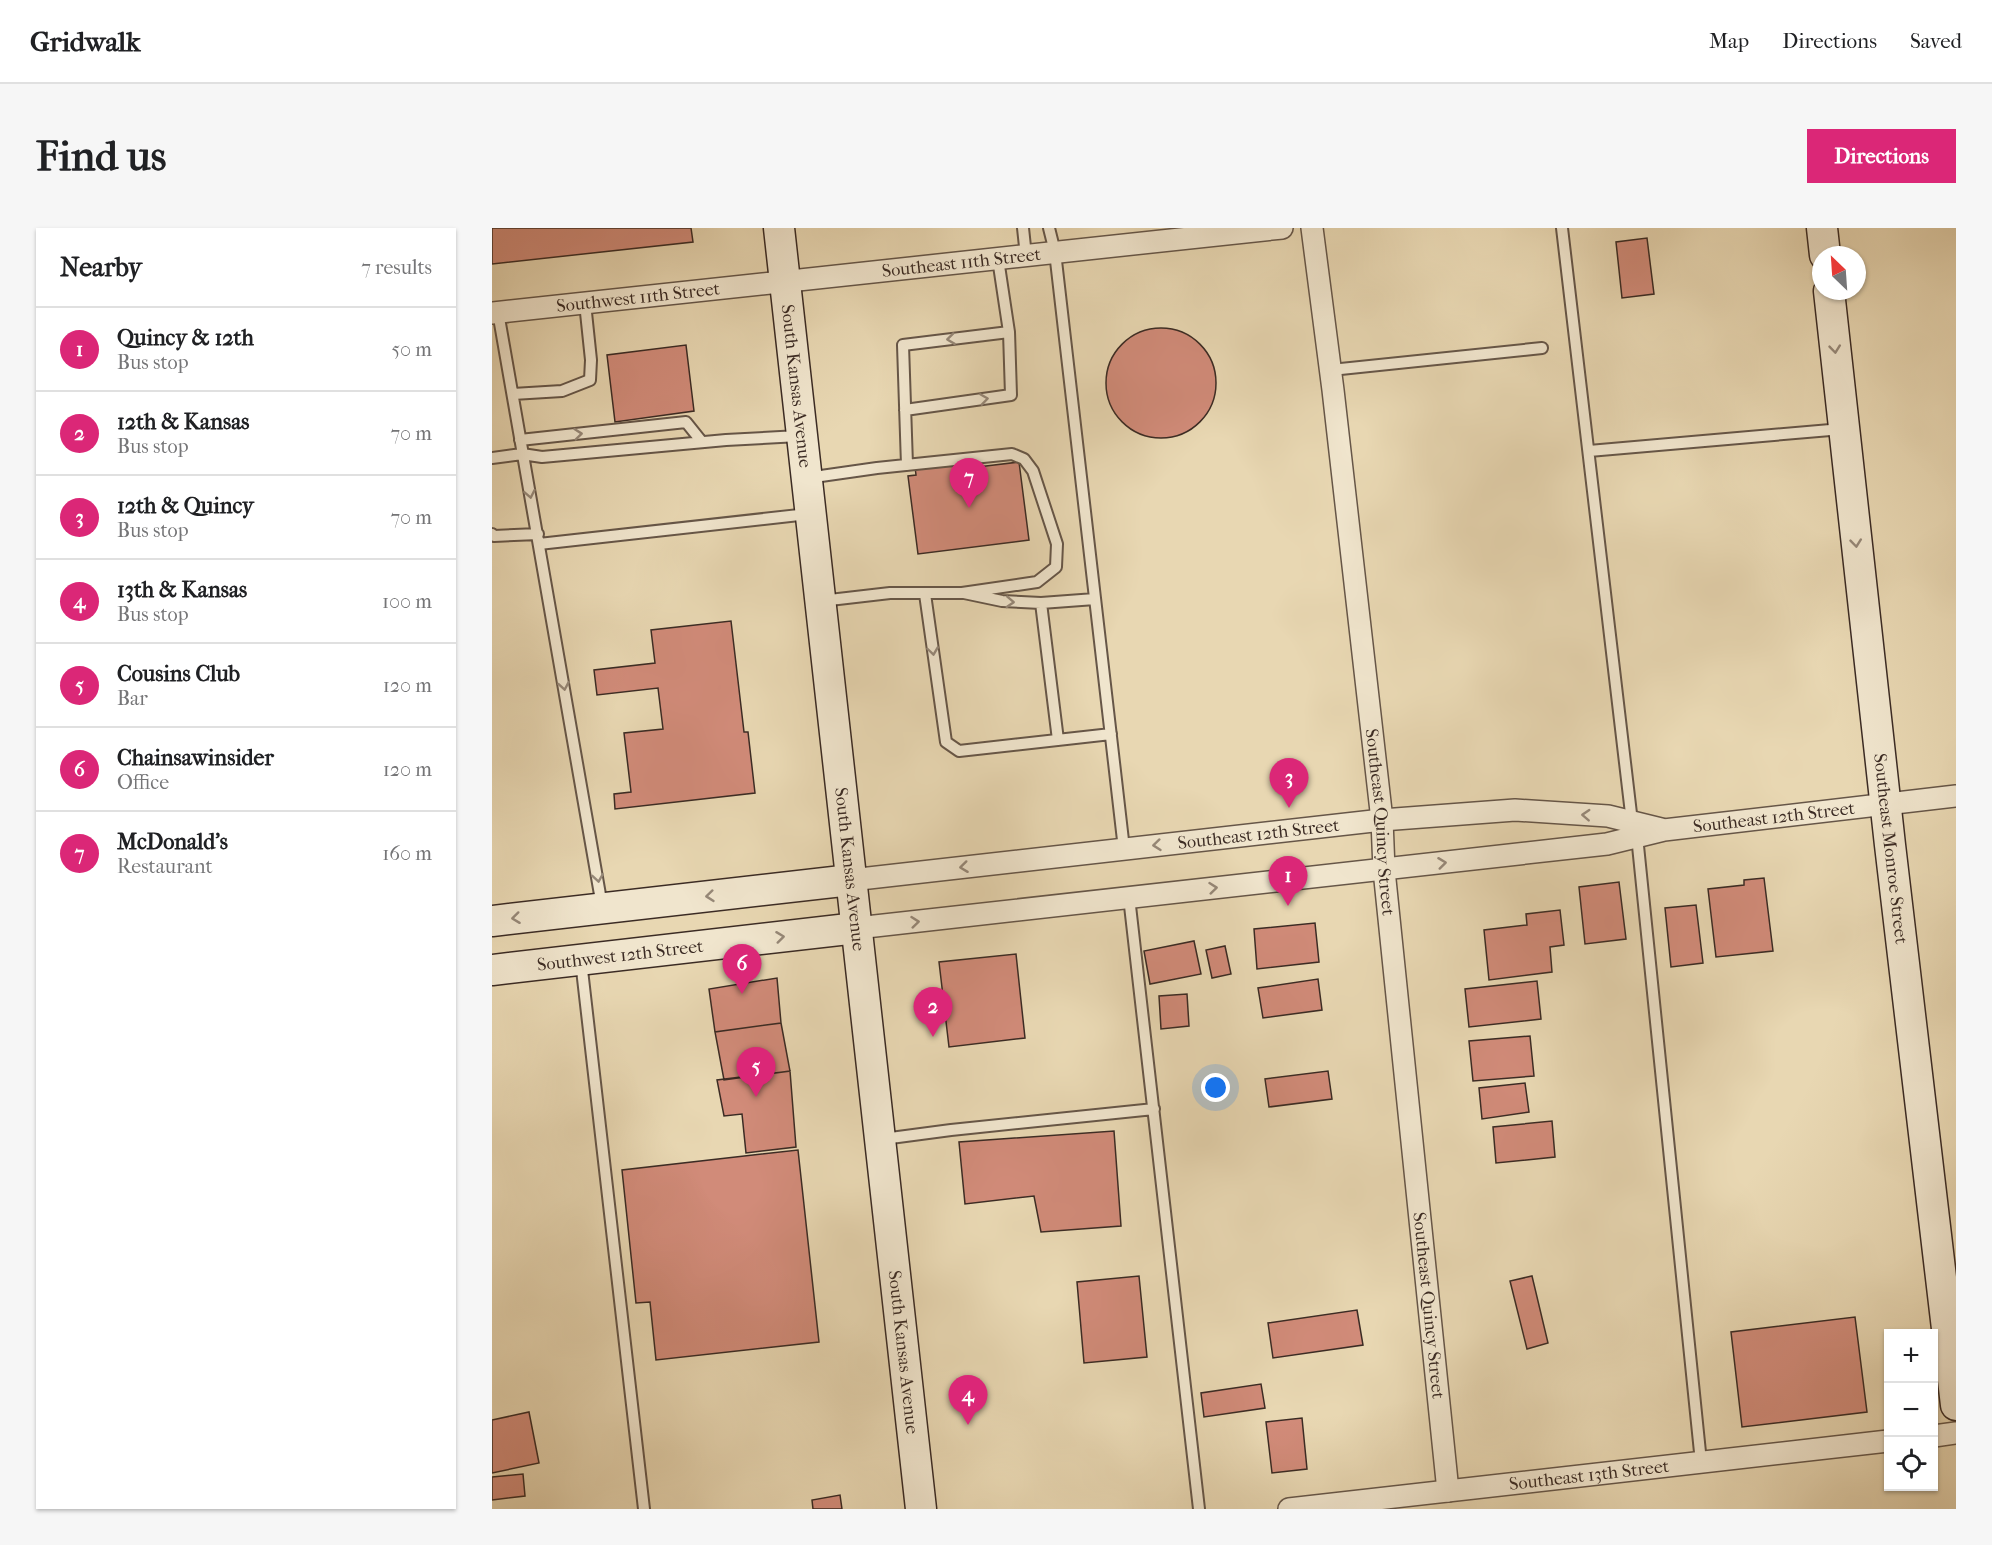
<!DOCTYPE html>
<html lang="en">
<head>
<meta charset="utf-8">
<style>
	body { margin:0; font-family:"IM FELL French Canon",serif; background:#f6f6f6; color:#202124 }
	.controls { position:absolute; right:18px; bottom:18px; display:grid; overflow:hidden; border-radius:0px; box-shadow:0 2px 4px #0004 }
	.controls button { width:54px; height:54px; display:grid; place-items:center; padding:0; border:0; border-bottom:2px solid #e0e0e0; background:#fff; color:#202124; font:30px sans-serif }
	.compass { position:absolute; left:1320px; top:18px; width:54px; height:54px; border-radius:50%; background:#fff; box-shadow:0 2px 4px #0004; rotate:335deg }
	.you { position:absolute; left:724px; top:860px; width:21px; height:21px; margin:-15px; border:4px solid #fff; border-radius:50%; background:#1a73e8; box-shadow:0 0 0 9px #1a73e833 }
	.badge { display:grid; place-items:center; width:39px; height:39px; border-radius:50%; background:#db2777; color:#fff; font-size:20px; font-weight:700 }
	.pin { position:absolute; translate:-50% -50px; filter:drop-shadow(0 2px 3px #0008) }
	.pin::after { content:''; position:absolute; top:32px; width:21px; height:18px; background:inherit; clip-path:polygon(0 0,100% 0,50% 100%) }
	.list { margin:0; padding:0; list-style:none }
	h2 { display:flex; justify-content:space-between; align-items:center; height:78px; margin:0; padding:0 24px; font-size:26px }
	h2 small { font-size:20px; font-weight:400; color:#757577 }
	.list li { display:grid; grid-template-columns:39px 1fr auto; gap:18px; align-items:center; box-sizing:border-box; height:84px; padding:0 24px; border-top:2px solid #e0e0e0 }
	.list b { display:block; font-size:22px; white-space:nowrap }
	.list p { margin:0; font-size:20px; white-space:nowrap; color:#757577 }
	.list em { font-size:20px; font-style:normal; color:#757577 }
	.icon { flex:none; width:33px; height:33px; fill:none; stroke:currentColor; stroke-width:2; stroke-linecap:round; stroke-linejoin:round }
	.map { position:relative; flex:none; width:1464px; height:1281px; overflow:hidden; border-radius:0px }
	header { display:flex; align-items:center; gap:36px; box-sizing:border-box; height:84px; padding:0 30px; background:#fff; border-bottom:2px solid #e0e0e0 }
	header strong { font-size:28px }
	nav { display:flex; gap:33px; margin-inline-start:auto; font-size:21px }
	.intro { display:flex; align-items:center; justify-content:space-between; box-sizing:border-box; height:144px; padding:0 36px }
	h1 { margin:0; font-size:42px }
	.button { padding:15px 27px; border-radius:0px; background:#db2777; color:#fff; font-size:21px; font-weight:700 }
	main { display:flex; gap:36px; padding:0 36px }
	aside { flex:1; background:#fff; border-radius:0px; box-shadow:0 2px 4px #0004 }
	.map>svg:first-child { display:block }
	.building { fill:#d18b79; stroke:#3b2b24; stroke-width:1.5 }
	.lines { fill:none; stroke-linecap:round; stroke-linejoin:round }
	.lane-casing { stroke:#665648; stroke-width:14 }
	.street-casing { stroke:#665648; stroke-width:24 }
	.secondary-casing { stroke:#3b2b24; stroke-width:33 }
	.lane { stroke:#f0e5cd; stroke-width:10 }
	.street { stroke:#f0e5cd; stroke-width:21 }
	.secondary { stroke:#f0e5cd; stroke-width:30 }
	.oneway { stroke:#968878 }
	.labels { text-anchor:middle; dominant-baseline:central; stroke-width:6; stroke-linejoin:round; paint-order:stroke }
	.street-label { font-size:18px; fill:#3b2b24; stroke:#f0e5cd }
</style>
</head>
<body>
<header>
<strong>Gridwalk</strong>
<nav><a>Map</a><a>Directions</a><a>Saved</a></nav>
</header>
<div class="intro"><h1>Find us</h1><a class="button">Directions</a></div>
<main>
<aside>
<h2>Nearby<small>7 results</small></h2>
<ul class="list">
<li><span class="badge">1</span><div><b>Quincy &amp; 12th</b><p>Bus stop</p></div><em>50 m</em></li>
<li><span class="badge">2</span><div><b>12th &amp; Kansas</b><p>Bus stop</p></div><em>70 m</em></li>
<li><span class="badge">3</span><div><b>12th &amp; Quincy</b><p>Bus stop</p></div><em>70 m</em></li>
<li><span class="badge">4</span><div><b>13th &amp; Kansas</b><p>Bus stop</p></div><em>100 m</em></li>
<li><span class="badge">5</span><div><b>Cousins Club</b><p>Bar</p></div><em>120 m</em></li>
<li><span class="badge">6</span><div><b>Chainsawinsider</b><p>Office</p></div><em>120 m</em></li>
<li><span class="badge">7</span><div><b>McDonald's</b><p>Restaurant</p></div><em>160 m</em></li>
</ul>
</aside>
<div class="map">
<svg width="1464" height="1281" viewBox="0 0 1464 1281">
	<rect width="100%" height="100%" fill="#e8d7b2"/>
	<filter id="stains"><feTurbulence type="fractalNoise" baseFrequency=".00333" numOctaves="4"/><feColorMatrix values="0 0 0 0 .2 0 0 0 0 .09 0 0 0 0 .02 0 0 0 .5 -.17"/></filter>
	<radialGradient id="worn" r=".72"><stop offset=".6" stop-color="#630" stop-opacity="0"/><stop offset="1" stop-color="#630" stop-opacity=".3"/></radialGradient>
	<path class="building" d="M0,0H199L201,14L0,36Z
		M1155,10L1162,66L1130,70L1124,14Z
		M614 155a55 55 0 1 1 110 0a55 55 0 1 1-110 0Z
		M194,117L202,183L123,194L115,127Z
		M485,232L486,239L527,234L537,312L426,326L416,248L424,247L423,239Z
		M239,393L252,504H256L263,565L123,581L122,566L139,564L132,505L171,501L166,460L105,467L102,442L163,435L159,402Z
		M1272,650L1281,723L1224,729L1216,661L1252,657V652Z
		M1127,654L1134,711L1093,716L1087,659Z
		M1204,677L1211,735L1179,739L1173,680Z
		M1068,682L1072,717L1058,719L1060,744L997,752L992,702L1035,697L1034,686Z
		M823,695L827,734L765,741L762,701Z
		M702,713L709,746L658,756L652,723Z
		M733,718L739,746L720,750L714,722Z
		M524,726L533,810L457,819L447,734Z
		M285,750L289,795L223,804L217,761Z
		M826,751L830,782L771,790L766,760Z
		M1045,753L1049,791L977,799L973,761Z
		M695,766L697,798L669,801L667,768Z
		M289,795L298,843L232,852L223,804Z
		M1038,808L1042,848L981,853L977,813Z
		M298,843L304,919L254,925L250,886L232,888L225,852Z
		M836,843L840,871L777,879L773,851Z
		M1033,855L1037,884L990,891L987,860Z
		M1060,893L1063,929L1004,935L1001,899Z
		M622,903L629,998L549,1004L542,968L473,976L467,914Z
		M306,922L327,1114L164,1132L158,1074L144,1075L130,942Z
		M647,1048L655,1129L592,1135L585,1054Z
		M1040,1048L1056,1115L1035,1121L1018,1053Z
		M865,1082L871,1117L781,1130L776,1095Z
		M1363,1089L1375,1184L1250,1199L1239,1104Z
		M769,1156L773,1180L712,1189L709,1165Z
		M37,1184L47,1235L0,1245V1192Z
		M810,1190L815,1241L780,1245L774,1194Z
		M31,1246L33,1268L0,1272V1249Z
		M348,1267L350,1281H321L320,1272Z"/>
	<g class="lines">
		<defs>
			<path id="lane" d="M531,0L534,28
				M557,0L563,24L632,621
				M1070,0L1140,594
				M6,84L110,678
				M839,142L1050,120
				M21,166L70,163L98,152L99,132L93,75
				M413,182L519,167L517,104L506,31
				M28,212L194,194L210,214
				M1097,223L1350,201
				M0,230L30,226L50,229L234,212L307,208
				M415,237L411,117L517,104
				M315,250L385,240L520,226L532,231L541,243L565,316L564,339L545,354L470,365
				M0,306L2,308L46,306
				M47,316L316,286
				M433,366L454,514L467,523L619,506
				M329,373L398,365H472L510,373L549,375L603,371
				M549,375L566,512
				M1145,608L1209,1234
				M637,669L707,1281
				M89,733L152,1281
				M391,911L459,902L662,881"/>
			<g id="street">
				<path id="s1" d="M820,0L841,162L890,592L892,642L956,1263"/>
				<path id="s2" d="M0,85L790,0"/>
				<path id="s3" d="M359,652L890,592L1023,582L1116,588L1169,601"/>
				<path id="s4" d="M365,700L1115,616L1172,602L1464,568"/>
				<path d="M1442,1208L1464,1205"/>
				<path id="s5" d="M797,1281L1396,1213"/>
			</g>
			<g id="secondary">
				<path id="s6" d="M287,0L429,1281"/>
				<path d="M1330,0L1333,27"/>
				<path id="s7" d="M1337,63L1398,617L1464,1177"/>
				<path d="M0,693L359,652"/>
				<path id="s8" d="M0,742L365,700"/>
			</g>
		</defs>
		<use href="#lane" class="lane-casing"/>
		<use href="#street" class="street-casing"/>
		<use href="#secondary" class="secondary-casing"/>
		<use href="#lane" class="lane"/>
		<use href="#street" class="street"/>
		<use href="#secondary" class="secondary"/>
	</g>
	<defs><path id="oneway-chevron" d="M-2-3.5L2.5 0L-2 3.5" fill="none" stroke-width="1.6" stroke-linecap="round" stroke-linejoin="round" transform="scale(1.5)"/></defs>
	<g class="oneway">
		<use href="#oneway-chevron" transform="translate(459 111) rotate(173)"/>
		<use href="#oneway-chevron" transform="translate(1343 121) rotate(84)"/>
		<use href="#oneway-chevron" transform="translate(492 171) rotate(-8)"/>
		<use href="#oneway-chevron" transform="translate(86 206) rotate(-6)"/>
		<use href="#oneway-chevron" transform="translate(38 266) rotate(79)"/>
		<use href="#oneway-chevron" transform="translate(1364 315) rotate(84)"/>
		<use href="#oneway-chevron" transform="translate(518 374) rotate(3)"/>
		<use href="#oneway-chevron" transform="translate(441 423) rotate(82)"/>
		<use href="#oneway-chevron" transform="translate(72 458) rotate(80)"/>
		<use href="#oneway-chevron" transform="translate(1094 587) rotate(-177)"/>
		<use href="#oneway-chevron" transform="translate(665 617) rotate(174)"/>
		<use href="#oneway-chevron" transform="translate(950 635) rotate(-7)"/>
		<use href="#oneway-chevron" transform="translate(472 639) rotate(173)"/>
		<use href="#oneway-chevron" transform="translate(106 650) rotate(81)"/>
		<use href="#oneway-chevron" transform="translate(721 660) rotate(-6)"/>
		<use href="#oneway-chevron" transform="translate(218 668) rotate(174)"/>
		<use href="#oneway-chevron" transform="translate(24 690) rotate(173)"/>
		<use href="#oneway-chevron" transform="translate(423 694) rotate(-6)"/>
		<use href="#oneway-chevron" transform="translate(288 709) rotate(-7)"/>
	</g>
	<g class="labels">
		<g class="street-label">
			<text stroke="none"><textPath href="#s2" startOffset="472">Southeast 11th Street</textPath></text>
			<text stroke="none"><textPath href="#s2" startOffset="147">Southwest 11th Street</textPath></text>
			<text stroke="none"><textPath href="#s6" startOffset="159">South Kansas Avenue</textPath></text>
			<text stroke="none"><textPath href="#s4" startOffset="924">Southeast 12th Street</textPath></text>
			<text stroke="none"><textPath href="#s1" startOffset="598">Southeast Quincy Street</textPath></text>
			<text stroke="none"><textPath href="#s3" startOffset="410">Southeast 12th Street</textPath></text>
			<text stroke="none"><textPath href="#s7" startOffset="561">Southeast Monroe Street</textPath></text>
			<text stroke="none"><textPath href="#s6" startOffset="645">South Kansas Avenue</textPath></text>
			<text stroke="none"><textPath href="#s8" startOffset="129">Southwest 12th Street</textPath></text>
			<text stroke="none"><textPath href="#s1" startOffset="1084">Southeast Quincy Street</textPath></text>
			<text stroke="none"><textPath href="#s6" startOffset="1131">South Kansas Avenue</textPath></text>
			<text stroke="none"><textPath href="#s5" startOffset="302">Southeast 13th Street</textPath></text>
		</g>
	</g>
	<rect width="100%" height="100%" filter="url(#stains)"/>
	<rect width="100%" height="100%" fill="url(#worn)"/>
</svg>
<div class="controls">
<button>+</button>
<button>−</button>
<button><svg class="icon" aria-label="locate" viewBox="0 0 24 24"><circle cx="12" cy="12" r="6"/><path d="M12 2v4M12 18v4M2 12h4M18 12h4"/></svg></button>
</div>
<svg class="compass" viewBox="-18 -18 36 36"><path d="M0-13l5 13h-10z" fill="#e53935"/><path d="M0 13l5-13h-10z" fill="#757577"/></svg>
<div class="you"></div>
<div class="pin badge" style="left:796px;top:678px">1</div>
<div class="pin badge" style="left:441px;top:809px">2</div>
<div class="pin badge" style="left:797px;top:580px">3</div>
<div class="pin badge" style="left:476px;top:1197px">4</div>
<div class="pin badge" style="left:264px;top:869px">5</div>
<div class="pin badge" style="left:250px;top:766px">6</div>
<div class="pin badge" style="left:477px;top:280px">7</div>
</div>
</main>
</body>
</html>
